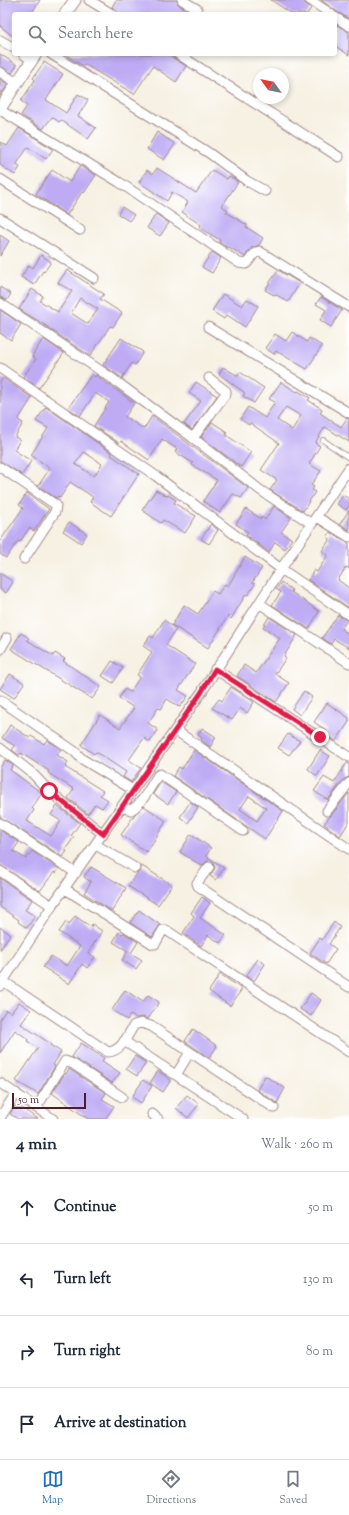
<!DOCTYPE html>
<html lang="en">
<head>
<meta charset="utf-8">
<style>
	body { margin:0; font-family:"Sorts Mill Goudy",serif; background:#f6f6f7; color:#1f2937 }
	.compass { position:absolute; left:253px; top:68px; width:36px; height:36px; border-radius:50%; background:#fff; box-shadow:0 2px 6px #0003; rotate:303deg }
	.scale { position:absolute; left:12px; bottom:10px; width:74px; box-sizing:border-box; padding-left:4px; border:2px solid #4a1f2b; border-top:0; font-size:11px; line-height:14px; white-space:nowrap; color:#4a1f2b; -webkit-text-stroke:3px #fff; paint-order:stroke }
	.stop { position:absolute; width:12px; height:12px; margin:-9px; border:3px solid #e11d48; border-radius:50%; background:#fff }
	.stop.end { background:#e11d48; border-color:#fff; box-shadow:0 1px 4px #0008 }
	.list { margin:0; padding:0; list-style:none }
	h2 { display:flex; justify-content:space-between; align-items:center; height:52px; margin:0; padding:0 16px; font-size:17px }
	h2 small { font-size:13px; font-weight:400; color:#747a83 }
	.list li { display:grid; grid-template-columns:26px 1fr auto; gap:12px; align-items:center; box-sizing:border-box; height:72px; padding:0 16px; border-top:1px solid #e0e1e3 }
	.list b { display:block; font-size:15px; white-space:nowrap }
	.list em { font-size:13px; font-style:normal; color:#747a83 }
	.icon { flex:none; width:22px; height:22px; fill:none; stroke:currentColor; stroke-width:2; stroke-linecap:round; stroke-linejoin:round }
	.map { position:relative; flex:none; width:349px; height:1119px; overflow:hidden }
	.search { position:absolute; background:#fff; box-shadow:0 2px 6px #0003; left:12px; right:12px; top:12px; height:44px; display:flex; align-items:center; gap:10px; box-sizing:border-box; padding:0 14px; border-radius:4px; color:#747a83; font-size:15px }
	.sheet { height:340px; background:#fff }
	nav { display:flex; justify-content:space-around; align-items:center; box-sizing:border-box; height:56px; border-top:1px solid #e0e1e3; background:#fff; font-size:11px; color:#747a83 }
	nav a { display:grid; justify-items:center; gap:2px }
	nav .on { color:#1f6fb2 }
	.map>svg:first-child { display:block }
	.building { fill:#beabf4; fill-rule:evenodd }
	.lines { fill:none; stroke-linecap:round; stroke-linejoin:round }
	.service-casing { stroke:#a08887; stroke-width:6 }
	.minor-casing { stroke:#a08887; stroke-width:11 }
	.tertiary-casing { stroke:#a08887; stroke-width:13 }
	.service { stroke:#fff; stroke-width:4.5 }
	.minor { stroke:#fff; stroke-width:9 }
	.tertiary { stroke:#fff; stroke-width:11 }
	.route { stroke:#e11d48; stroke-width:5 }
</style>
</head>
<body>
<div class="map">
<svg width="349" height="1119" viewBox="0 0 349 1119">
	<rect width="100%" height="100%" fill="#fff"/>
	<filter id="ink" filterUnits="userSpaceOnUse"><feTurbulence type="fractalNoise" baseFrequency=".025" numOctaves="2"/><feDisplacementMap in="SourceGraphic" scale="8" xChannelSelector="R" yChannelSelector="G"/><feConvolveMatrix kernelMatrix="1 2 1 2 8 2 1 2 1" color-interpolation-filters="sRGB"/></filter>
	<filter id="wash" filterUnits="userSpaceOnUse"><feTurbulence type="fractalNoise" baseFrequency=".012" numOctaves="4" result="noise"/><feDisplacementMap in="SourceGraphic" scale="16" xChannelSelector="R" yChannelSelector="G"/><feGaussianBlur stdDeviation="0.9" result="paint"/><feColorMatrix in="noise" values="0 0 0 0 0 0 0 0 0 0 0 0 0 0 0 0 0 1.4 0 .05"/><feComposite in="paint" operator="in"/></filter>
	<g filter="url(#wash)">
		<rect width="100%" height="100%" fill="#f7f1e3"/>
		<g id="blocks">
			<path class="building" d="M0,0H40L31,14H14V37L0,26Z
				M116,0H176L179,5L194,14H118L117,11L112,7Z
				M271,0H301L311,8L307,14H292Z
				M321,0H349V19L336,11Z
				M335,24L349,32V55L335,46Z
				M0,54L17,65L12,73L0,66Z
				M64,54H167L186,66L176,82L153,66L134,94L84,64L83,66Z
				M44,62L63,74L46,100L66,113L78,94L88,100L78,116L96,128L88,139L61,120L59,122L52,117L43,129L21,115L27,106L21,101L35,80L33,78Z
				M0,79L8,84L0,96Z
				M19,128L53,149L46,159L28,147L16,165L20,167L15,175L0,165V142L7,146Z
				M157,132L175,144L164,160L147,149Z
				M80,166L96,175L84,193L82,192L67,215L36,194L52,170L70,182Z
				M157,168L196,193L212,170L227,179L229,176L238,182L222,206L228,210L226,212L247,225L246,227L263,238L259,245L251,248L245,257L229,247L228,248L219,242L220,240L200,228L201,225L182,212L188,202L172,192L167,201L139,182L147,170L153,174Z
				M122,207L134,215L129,221L118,214Z
				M156,214L169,223L160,236L147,228Z
				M0,235L9,241L0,256Z
				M212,252L221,258L212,273L202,267Z
				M41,255L51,262L44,272L43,271L34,285L21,277L29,265L33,268Z
				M67,270L104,294L100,299L122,313L113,327L110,326L90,356L48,328V327L19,309L32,289L43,296L40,301L58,312L72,291L58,283ZM80,298L98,309L88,324L71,313Z
				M278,270L300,283L288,302L275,294L274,295L265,290Z
				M0,287L11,294L7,300L0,297Z
				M223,294L242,306L247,299L258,306L245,327L227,315L224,319L212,311Z
				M321,297L342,310L331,327L320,320L326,310L316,304Z
				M0,310L21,324L11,340L0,333Z
				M292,332L307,342L309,338L322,346L307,369L276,351L274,354L265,348L275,334L286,341Z
				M121,338L143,352L135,365L132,363L122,378L103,365Z
				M43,339L64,353L39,388L23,377L36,359L32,356Z
				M223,367L238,376L240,372L264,388L254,403L243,396L245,393L219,374Z
				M92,374L95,377L96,375L134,403L125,417L144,429L152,416L248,488L241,498L233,494L220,513L203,501L217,480L192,465L193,463L175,452L177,449L162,439L149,460L121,441L119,443L94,426L109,402L95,393L80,416L68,408Z
				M3,378L32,398L18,420L23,423L15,437L20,440L14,450L31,461L22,475L0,461V382Z
				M196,382L217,396L192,430L184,424L201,401L189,393Z
				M281,382L297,392L298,391L310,398L308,400L322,409L320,413L341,427L347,418L349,419V442L325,427L315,443L320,446L309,464L321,471L311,485L314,487L312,490L315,492L303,511L270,490L277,480L261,470L279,443L250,423L249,425L240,419L248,407L265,418L275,402L269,399ZM286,407L301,416L292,430L277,420Z
				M46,407L112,453L111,455L139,474L111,516L90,502L93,497L70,482L60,498L58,496L56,498L38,486L50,468L31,455L47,430L48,428L36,421ZM84,452L102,464L94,476L75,464Z
				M212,422L227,432L226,435L251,452L241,467L201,437Z
				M156,490L167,496L168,495L176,500L174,503L196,516L185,533L163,520L161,523L142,510Z
				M27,493L49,509L34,531L29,528L20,542L18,541L6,558L0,554V541L23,508L19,505Z
				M343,495L349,499V506L346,510L337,504Z
				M274,506L291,518L281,532L292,539L285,549L275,542L269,552L246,535L248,532L236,524L246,509L261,519L262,517L265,520Z
				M349,510V530L340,524Z
				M69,522L87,534L81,543L63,531Z
				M211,524L218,530L209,544L201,539Z
				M330,532L349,543V569L346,567L338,580L349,588V608L308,580L314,570L317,572L328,555L322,551L330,539L327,537Z
				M245,557L262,568L252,583L255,584L248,595L246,594L231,619L228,616L208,648L172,625L184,605L198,614L213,591L218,594L225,584L228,586Z
				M0,573L13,582L6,593L0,589Z
				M281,582L292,590L291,592L319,611L309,629L272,605L281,592L276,589Z
				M338,615L347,620L341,629L349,634V648L334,639L331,644L322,638Z
				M269,617L297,635L284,656L286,658L275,674L289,683L276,702L237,676L244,665L256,673L280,638L263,627Z
				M164,620L176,629L166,645L195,664L178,690L188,696L180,707L167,699L161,709L158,708L148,723L158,730L150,742L144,738L129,760L141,768L131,782L123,777L126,772L96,752L94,754L81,745L100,715L120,728L134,708L119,698L125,689L130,692L140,677L137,675L152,652L143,646L150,636L153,638Z
				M21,633L29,638L27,640L53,656L55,653L65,659L63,661L101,687L92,699L11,649Z
				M112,661L123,668L113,683L102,676Z
				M10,674L24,683L14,698L0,689Z
				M231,687L254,702L247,713L240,708L232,720L212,708L219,699L222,701Z
				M304,691L312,697L300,715L292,709Z
				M327,703L349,718V722L336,741L325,734L327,731L314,722Z
				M10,725L30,738L31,736L44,744L47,740L61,749L57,755L68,762L65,767L103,791L100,795L108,800L102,808L95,804L88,814L68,798L74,789L48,773L49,771L21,753L19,755L12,750L15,746L2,738Z
				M202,728L216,737L210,747L201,740L202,738L198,735Z
				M288,734L300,741L289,755L278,748Z
				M194,750L283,811L265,839L173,776L179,767L182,769ZM249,796L266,808L257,821L240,809Z
				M320,750L330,756L317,776L308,769Z
				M5,760L13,765L10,770L42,793L32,808L34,810L27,821L51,836L61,821L51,815L57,806L80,823L71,836L74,837L65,850L67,851L63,857L0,817V768Z
				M347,763H349V777L344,779L328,800L314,791L324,777L334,783Z
				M161,782L176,792L168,804L153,794Z
				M349,793V822L340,836L324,824Z
				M190,802L198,807L188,823L180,817Z
				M144,806L166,821L147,852L121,835L135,814Z
				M0,830L19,842L13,851L26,859L32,851L59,869L56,873L54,872L40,891L0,865Z
				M191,834L211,848L206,856L224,868L216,880L210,876L215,868L213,862L207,861L202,866L180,852Z
				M142,866L172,885L158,905L128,886L137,874L140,871Z
				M91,867L126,888L112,911L84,893L91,882L84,877Z
				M0,878L32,900L25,910L35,916L27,928L18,922L19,920L0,907Z
				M202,897L210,903L200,918L226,935L220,943L208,935L201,946L183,933L194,916L191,913Z
				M139,910L160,925L152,937L130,923Z
				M75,916L91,927L92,924L102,931L88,953L95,957L87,968L82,964L69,984L43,967L51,956L67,966L80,946L59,932L66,922L69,925Z
				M334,922L340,927L329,944L336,949L326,964L310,953L320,938L322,940Z
				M0,927L10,934L0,950Z
				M119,932L122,934L124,933L138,942L131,953L113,942Z
				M128,951L142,960L136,969L122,960Z
				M258,959L265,964L254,981L246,976Z
				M220,974L242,989L230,1006L209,991Z
				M125,990L143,1002L148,995L159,1002L148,1019L142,1017L136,1018L130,1015L127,1020L112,1010Z
				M311,993L321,1000L311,1016L300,1009Z
				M19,1002L31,1010L21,1024L51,1044L50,1045L61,1052L53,1065L55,1066L38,1094L16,1081L38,1048L27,1041L28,1039L15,1030L0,1053V1019L6,1010L11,1013Z
				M193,1029L217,1046L209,1058L185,1041Z
				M81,1043L104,1058L102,1061L120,1073L112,1083L72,1057Z
				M135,1056L146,1063L137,1076L126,1069Z
				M69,1069L106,1093L102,1099L114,1106L105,1119H88L52,1093L65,1073L66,1074Z
				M158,1071L171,1080L163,1092L150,1083Z
				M265,1076L285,1088L277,1103L257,1090Z
				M143,1080L152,1086L141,1103L132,1097Z
				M187,1095L199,1104L188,1118L176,1108Z
				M15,1106L19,1109L20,1107L38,1119H18L10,1114Z"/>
		</g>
	</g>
	<g filter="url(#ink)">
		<use href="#blocks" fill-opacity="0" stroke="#a08887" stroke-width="1"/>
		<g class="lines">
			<defs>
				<path id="service" d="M323,440L349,458"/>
				<path id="minor" d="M89,0L112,14
					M182,0L197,9
					M310,0L331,14
					M335,17L349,26
					M0,40L14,48
					M23,54L32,60
					M51,54L209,153L247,181L265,191
					M178,54L339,157
					M0,72L17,83
					M0,110L119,182L239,263L246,264C251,260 252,253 259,251L349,307
					M0,179L80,230
					M0,218L94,278
					M0,303L113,379L193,438L260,490L312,524
					M208,327L349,413
					M0,368L156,476L281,569L349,615
					M193,438L226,393V391L209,378
					M0,467L56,505L55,512L24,559
					M317,517L349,537
					M259,603L349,663
					M0,650L7,638
					M215,669L349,757
					M0,700L74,751L82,759L133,790
					M175,730L349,849
					M0,748L32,773L49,791L103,834
					M122,807L131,810C143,803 150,787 158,775L160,774L243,831
					M327,811L349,783
					M0,823L76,873
					M96,845L135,868
					M209,867L197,883L198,886L349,987
					M0,871L52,906
					M65,889L153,944H155L163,930H166L349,1052
					M3,981L108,1052C121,1052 128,1035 134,1025L141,1023L151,1026L274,1108
					M0,986L52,906L201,693L281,569L349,468
					M124,1041L243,1119
					M176,1075L190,1052
					M0,1083L53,1119
					M37,1107L65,1061L73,1064L122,1097
					M152,1114L158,1119
					M0,1118L16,1093"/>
				<path id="tertiary" d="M65,14L75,0
					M0,109L36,54"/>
			</defs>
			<use href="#service" class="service-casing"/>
			<use href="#minor" class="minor-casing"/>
			<use href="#tertiary" class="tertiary-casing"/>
			<use href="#service" class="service"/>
			<use href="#minor" class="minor"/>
			<use href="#tertiary" class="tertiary"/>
		</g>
	</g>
	<g class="lines" filter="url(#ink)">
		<path class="route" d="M49,791L103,834L201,693L215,669L320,737"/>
	</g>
</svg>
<svg class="compass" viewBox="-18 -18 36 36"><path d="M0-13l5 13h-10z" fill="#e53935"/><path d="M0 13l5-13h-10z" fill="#747a83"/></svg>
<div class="scale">50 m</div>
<div class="stop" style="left:49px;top:791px"></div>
<div class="stop end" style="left:320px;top:737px"></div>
<div class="search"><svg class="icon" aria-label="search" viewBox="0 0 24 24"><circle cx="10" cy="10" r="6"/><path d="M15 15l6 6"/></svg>Search here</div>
</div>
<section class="sheet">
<h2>4 min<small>Walk · 260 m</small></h2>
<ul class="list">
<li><svg class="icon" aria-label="ahead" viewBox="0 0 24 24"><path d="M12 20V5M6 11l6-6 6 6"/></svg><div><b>Continue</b></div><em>50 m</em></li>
<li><svg class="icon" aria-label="left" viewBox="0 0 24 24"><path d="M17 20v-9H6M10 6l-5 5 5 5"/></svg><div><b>Turn left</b></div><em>130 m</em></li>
<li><svg class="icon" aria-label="right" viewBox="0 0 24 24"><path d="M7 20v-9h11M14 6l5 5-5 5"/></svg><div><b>Turn right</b></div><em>80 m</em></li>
<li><svg class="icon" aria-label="arrive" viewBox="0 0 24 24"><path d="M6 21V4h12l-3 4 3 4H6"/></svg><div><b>Arrive at destination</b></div></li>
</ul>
</section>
<nav>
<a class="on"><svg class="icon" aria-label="map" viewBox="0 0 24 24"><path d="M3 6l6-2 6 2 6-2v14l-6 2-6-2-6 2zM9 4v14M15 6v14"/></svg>Map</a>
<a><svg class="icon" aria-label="directions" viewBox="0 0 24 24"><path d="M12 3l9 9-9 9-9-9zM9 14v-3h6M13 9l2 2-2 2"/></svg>Directions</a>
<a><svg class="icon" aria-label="saved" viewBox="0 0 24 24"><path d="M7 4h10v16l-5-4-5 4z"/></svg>Saved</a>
</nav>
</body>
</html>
